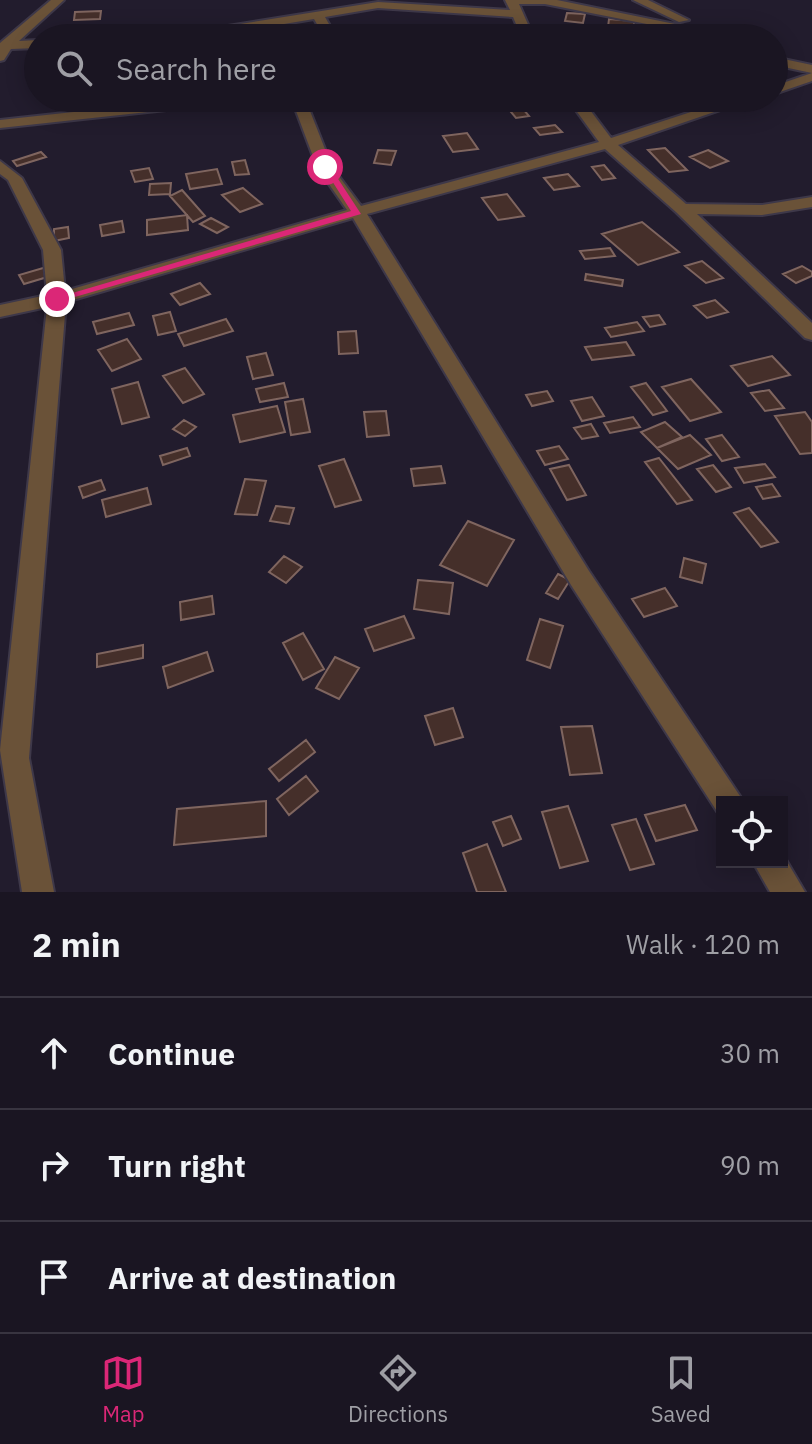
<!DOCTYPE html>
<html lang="en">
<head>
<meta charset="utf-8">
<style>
	body { margin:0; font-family:"IBM Plex Sans",sans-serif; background:#231e2a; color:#f1f3f6 }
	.controls { position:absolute; right:24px; bottom:24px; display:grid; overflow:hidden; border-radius:0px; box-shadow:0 4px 20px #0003 }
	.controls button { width:72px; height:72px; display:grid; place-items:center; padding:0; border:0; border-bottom:2px solid #383440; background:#1a1522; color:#f1f3f6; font:40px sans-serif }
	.stop { position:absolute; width:24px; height:24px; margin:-18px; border:6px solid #db2777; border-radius:50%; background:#fff }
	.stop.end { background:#db2777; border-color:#fff; box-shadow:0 2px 8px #0008 }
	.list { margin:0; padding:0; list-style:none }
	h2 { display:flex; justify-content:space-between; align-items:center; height:104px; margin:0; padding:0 32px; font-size:34px }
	h2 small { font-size:26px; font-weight:400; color:#9f9fa5 }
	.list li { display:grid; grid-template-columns:52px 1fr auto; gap:24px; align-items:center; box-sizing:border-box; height:112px; padding:0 32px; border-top:2px solid #383440 }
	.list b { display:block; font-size:30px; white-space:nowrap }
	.list em { font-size:26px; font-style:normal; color:#9f9fa5 }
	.icon { flex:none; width:44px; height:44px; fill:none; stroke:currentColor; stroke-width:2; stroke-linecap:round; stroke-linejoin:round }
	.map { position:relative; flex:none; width:812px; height:892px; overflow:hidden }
	.search { position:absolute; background:#1a1522; box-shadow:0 4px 20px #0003; left:24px; right:24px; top:24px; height:88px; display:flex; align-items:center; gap:20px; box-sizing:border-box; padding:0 28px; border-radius:44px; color:#9f9fa5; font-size:30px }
	.sheet { height:440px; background:#1a1522 }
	nav { display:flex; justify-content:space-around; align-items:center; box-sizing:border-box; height:112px; border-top:2px solid #383440; background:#1a1522; font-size:22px; color:#9f9fa5 }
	nav a { display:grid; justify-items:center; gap:4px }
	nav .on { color:#db2777 }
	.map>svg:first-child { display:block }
	.building { fill:#452f2a; stroke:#7f655f; stroke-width:2 }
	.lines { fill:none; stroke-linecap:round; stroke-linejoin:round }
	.minor-casing { stroke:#3e3849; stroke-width:4 }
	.minor { fill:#6a5238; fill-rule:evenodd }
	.route { fill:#db2777 }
</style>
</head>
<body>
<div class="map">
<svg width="812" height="892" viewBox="0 0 812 892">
	<rect width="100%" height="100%" fill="#221c2d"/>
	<path class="building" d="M101,11L100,19L74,20L75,12Z
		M567,13L585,14L583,23L565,21Z
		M609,19L634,21V29L608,27Z
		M439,27L443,36L423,37L419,29Z
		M519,104L529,116L516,118L506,106Z
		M555,125L562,132L540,135L534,128Z
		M467,133L478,149L453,152L443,136Z
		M665,148L687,170L669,172L648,150Z
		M378,150L396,151L391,165L374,163Z
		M708,150L728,161L710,168L690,157Z
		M41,152L46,157L17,166L13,161Z
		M245,160L249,174L235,175L232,162Z
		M604,165L615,178L602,180L592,167Z
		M149,168L153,179L135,182L131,171Z
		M217,169L222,184L190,189L186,174Z
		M568,174L579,186L554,190L544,178Z
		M171,183L170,194L149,195L150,184Z
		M243,188L262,204L240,212L222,195Z
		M182,190L205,216L193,222L170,196Z
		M507,194L524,216L498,220L482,198Z
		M187,215L188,230L147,235V220Z
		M211,218L228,227L217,233L200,224Z
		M122,221L124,232L102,236L100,225Z
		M642,222L679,252L638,265L602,234Z
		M68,227L69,238L54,241V229Z
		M610,248L615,256L585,259L580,251Z
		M702,261L723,278L706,283L685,266Z
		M50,266L54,275L24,284L19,275Z
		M802,266L812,272V276L796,283L783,274Z
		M586,274L623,280L622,286L585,280Z
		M200,283L210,294L180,305L171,294Z
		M715,300L728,312L707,318L694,306Z
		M170,312L176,331L158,335L153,316Z
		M129,313L134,325L97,334L93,322Z
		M659,315L665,324L650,327L643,317Z
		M226,319L233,331L184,346L178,334Z
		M637,322L644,331L611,337L605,328Z
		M356,331L358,353L339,354L338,332Z
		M127,339L141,359L112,371L98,350Z
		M626,342L634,355L592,360L585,347Z
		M266,353L273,375L253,379L247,357Z
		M772,356L790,375L748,386L731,366Z
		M185,368L204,394L183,403L163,376Z
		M691,379L721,412L690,421L662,387Z
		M138,382L149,417L122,424L112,389Z
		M284,383L288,397L260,402L256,389Z
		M646,383L667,411L653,415L631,387Z
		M769,390L784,408L765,411L751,393Z
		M547,391L553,401L532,406L526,395Z
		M592,397L604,416L582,421L571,401Z
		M303,399L310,432L291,435L285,402Z
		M277,406L285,432L240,442L233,415Z
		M386,411L389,435L367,437L364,412Z
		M805,412L812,422V453L800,454L775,416Z
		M633,417L640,427L610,433L604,423Z
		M184,420L196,427L185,436L173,429Z
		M665,422L682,437L657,448L641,432Z
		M591,424L598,436L582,439L574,428Z
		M690,435L711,455L678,469L657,448Z
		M722,435L739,457L722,461L706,439Z
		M559,446L568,459L545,465L537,451Z
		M187,448L190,456L163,465L160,456Z
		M659,458L692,500L677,504L645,462Z
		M344,459L361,500L335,507L319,466Z
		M765,464L775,477L744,483L735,468Z
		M569,465L586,495L567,500L550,469Z
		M713,465L731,487L716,492L697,469Z
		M441,466L445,483L414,486L411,469Z
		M245,479L266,481L257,515L235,514Z
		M101,480L105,490L83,498L79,487Z
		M772,484L780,496L763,499L756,487Z
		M147,488L151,504L106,517L102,500Z
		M276,506L294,508L289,524L270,521Z
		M749,508L778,542L761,547L734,513Z
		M468,521L514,540L487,586L440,565Z
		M284,556L302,567L286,583L269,572Z
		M684,558L706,564L702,583L680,577Z
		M558,574L570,580L558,599L546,593Z
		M418,580L453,583L449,614L414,609Z
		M665,588L677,606L644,617L632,599Z
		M212,596L214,614L181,620L180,602Z
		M404,616L414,638L374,651L365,629Z
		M540,619L563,626L550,668L527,660Z
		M303,633L324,669L303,680L283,643Z
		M143,645V658L97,667V654Z
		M207,652L213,671L168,688L163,667Z
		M335,657L359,668L339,699L316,688Z
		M453,708L463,737L435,745L425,716Z
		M592,726L602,773L570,775L561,727Z
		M306,740L315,752L279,781L269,769Z
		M306,776L318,791L289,815L277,799Z
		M266,801V836L174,845L177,809Z
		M685,805L697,830L656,841L645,815Z
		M568,806L588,861L560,868L542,812Z
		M511,816L521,839L503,846L493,822Z
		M636,819L654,864L630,870L612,825Z
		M487,844L506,892H477L463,853Z"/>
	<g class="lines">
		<defs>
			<path id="minor" d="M51,0H64L19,41L38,40V48L11,49L4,60L0,61V43Z
				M505,0H557L719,33L713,37L545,4H519L534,38H522L513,17L378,8L325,17L337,38H325L314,19L200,38H122L128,34L184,33L378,2L510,10Z
				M633,0H648L689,20L679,22Z
				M774,57L812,65V73L774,65Z
				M812,73V81L774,94V86Z
				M202,98H247L240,102L0,128V120Z
				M301,98H315L310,111L332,167L361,206L599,142L567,98H581L611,138L734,98H755L618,145L686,204L762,205L812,197V207L762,215L697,214L812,323V340L805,338L676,212L605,149L367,214L589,571L744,802H722V814L718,813L571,585L353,218L66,302L29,758L54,892H22L0,750L47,307L0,317V305L47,295L43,250L8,180L0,174V161L22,178L61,250L65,291L347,210L317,167L296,111Z
				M782,853L805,892H770L753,862H782Z"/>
		</defs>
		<use href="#minor" class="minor-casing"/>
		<use href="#minor" class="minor"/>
	</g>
	<path class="route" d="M322,165H329L361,214L61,301L52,299L351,211Z"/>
</svg>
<div class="controls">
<button><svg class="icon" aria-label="locate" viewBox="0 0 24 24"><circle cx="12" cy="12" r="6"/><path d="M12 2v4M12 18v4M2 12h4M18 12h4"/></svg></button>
</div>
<div class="stop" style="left:325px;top:167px"></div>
<div class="stop end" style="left:57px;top:299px"></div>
<div class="search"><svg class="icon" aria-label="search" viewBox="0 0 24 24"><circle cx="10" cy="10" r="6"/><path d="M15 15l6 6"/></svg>Search here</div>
</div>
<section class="sheet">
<h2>2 min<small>Walk · 120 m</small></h2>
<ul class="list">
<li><svg class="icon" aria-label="ahead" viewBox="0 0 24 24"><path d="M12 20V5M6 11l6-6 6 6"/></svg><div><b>Continue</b></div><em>30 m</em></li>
<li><svg class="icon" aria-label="right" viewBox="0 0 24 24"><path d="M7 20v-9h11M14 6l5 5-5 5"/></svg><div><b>Turn right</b></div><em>90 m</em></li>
<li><svg class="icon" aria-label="arrive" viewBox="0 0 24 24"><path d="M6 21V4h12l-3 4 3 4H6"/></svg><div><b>Arrive at destination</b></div></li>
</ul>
</section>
<nav>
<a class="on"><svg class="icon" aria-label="map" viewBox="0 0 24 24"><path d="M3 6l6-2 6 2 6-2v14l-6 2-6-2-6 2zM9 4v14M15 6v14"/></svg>Map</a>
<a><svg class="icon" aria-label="directions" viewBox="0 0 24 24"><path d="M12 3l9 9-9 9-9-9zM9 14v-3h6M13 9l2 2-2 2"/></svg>Directions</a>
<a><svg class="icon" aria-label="saved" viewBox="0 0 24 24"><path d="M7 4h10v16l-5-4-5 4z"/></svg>Saved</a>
</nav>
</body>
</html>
